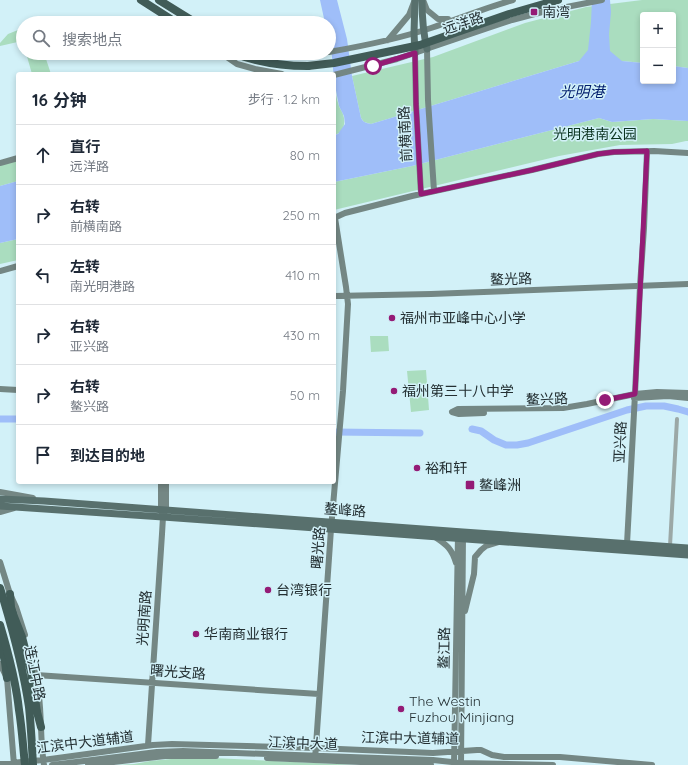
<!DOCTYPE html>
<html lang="zh">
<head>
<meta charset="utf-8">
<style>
	body { margin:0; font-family:Quicksand,"Noto Sans SC",sans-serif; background:#f6f6f7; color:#1f2937 }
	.controls { position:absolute; right:12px; top:12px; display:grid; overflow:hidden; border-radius:4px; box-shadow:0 2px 6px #0003 }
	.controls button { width:36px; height:36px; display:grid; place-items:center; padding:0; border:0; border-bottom:1px solid #e0e1e3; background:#fff; color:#1f2937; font:20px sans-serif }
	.stop { position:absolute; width:12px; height:12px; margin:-9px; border:3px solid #941b76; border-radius:50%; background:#fff }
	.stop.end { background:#941b76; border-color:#fff; box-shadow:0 1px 4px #0008 }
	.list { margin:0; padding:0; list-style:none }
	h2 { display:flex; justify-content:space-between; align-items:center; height:52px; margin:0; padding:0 16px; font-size:17px }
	h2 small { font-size:13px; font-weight:400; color:#747a83 }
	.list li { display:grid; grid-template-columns:26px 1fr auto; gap:12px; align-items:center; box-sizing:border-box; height:60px; padding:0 16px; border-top:1px solid #e0e1e3 }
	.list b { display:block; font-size:15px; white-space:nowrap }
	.list p { margin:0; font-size:13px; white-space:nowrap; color:#747a83 }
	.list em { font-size:13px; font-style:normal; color:#747a83 }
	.icon { flex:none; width:22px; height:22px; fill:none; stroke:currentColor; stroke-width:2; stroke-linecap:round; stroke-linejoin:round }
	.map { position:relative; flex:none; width:688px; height:765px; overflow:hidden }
	.search { position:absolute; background:#fff; box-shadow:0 2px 6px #0003; left:16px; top:16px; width:320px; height:44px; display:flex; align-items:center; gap:10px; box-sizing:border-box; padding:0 14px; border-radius:22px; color:#747a83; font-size:15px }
	.panel { position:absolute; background:#fff; box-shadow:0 2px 6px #0003; left:16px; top:72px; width:320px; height:412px; border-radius:4px }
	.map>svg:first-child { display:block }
	.green { fill:#aaddbf }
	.water { fill:#9fbef9 }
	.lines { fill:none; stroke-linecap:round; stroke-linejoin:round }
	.river { stroke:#9fbef9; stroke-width:7 }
	.street { stroke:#9ba8a6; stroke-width:4 }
	.secondary { stroke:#748784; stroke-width:6 }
	.primary { stroke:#58706d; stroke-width:7 }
	.highway { stroke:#415c58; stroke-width:8 }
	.highway-bridge { stroke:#415c58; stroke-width:8 }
	.route { stroke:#941b76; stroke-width:5 }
	.poi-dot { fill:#941b76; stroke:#d2f1f8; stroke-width:1.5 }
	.labels { text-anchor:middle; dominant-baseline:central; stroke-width:3; stroke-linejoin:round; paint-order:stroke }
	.poi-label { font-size:14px; fill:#232f32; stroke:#d2f1f8; text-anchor:start }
	.street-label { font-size:14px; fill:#232f32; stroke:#d2f1f8 }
	.park-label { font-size:14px; fill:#0b3320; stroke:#d2f1f8 }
	.water-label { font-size:15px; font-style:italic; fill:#001d6d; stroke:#d2f1f8 }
</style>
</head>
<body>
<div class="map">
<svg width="688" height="765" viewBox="0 0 688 765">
	<rect width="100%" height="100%" fill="#d2f1f8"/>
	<path class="green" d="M642,0H688V68L673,66V15H643V63L622,61H579L371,124L364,122L361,118L352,76L433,57L525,23L586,7Z
		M23,28V43L22,41L0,46V43L8,34Z
		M26,53H44L51,74H32Z
		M334,80C335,89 336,98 339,106C340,109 342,111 343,114C346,123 344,133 334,135Z
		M599,118L612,122L653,119L688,121V141H686L672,144L620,145L559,156L334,210V182L412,166Z
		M18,160V181L0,186V165Z
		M18,239V260L0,264V243Z
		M370,336H388L389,351L371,352Z
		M426,370L429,410L411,412L407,371Z
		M212,758L357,765H116L134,764L145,762L150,761L171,759Z"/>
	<path class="water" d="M320,0H337L347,39L352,76L361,118C363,122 366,123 371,124L579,61L588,50L591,22L592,0H610L611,12L609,34L610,51L622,61L643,63V81H673V66L688,68V121L653,119L612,122L599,118L412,166L334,182V135L338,134L340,131L345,124L344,116L339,106L334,80L331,46L329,39V23H325Z
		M18,181V239L0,243V186Z"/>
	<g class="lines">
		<path class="river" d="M0,419H18
			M472,429L481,431L494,440L506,445H517L528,443L627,410L646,406H664L678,409L688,412
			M334,432L420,433"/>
		<path class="street" d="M670,546L677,419"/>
		<path class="secondary" d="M423,0L427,10L438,19H448
			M388,40L409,15L414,2
			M427,49L428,100L434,191
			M329,52C363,46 398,39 431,28C458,19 485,8 513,0
			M221,53L237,64L255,69L282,74
			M277,53C292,56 309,54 325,53
			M415,53L416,104L421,194
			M334,75L397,59L488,28L512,20L546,11L602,0
			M0,163L18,158
			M334,218L345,213L412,196L532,170L598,154L614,152L654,151L688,153
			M0,271L18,266
			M334,296L431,294L688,284
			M0,389L18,390
			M634,398L668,396L688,398
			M452,412L458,409L563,408L587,404L635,394L657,392L688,393
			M452,412L459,414L484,413
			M0,492L33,498
			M0,512L14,508
			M164,513L166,510V482
			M435,537C447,545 452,549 456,563
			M627,544L635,394L640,286L644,228L647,151
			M0,562L10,594L16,607L25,635
			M465,611L474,574L475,557L481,550L486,546L499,542
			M0,664L7,678L14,765
			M35,671C43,702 39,734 44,765
			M36,675L319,694
			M148,745L162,534L163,517L161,510V482
			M267,758L431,765
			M315,760L331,529L343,391L348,304L346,287L335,218
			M0,764L43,760L153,745L172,744L316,748L433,753L477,750H481L492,755L504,757H560L652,765
			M52,765L157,752L183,751L433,760L461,763L553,765
			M88,765L165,756H216
			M454,765L458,535
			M461,765L463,535"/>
		<path class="primary" d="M422,0C422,17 423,32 427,49
			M415,53L414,33L415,0
			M0,499L44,501L463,532L688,548
			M0,506L163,517L688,555"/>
		<path class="highway" d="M141,0L177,23
			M159,0L196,23
			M233,53C257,62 282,66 308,66
			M10,594L11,607L13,614
			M0,640L5,662L7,678
			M37,712L41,727"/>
		<path class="highway-bridge" d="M308,66L334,63L420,45L509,14L558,0
			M0,588C12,627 23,667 29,707C31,726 32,746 33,765
			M11,609L22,637L31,672L37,712
			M0,625C8,652 16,682 19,710C22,728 23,747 25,765"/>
	</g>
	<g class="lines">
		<path class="route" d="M373,66L415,53L416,104L421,194L532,170L598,154L614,152L647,151L635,394L605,400"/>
	</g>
	<g class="poi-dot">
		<rect x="530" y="8" width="8" height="8" rx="2"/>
		<circle cx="392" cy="318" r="4"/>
		<circle cx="394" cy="391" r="4"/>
		<circle cx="417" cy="468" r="4"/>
		<rect x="465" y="480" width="10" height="10" rx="2"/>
		<circle cx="268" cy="590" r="4"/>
		<circle cx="196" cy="634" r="4"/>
		<circle cx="401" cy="709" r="4"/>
	</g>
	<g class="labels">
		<g class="poi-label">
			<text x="542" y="12">南湾</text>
			<text x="400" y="318">福州市亚峰中心小学</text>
			<text x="402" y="391">福州第三十八中学</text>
			<text x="425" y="468">裕和轩</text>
			<text x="479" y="485">鳌峰洲</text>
			<text x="276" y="590">台湾银行</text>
			<text x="204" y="634">华南商业银行</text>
			<text x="409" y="701">The Westin<tspan x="409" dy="16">Fuzhou Minjiang</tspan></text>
		</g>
		<g class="street-label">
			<text transform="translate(463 23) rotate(-19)">远洋路</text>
			<text transform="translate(405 134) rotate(-93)">前横南路</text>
			<text transform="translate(511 279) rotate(-2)">鳌光路</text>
			<text transform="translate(547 399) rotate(-3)">鳌兴路</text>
			<text transform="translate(620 442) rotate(-87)">亚兴路</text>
			<text transform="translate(345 510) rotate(4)">鳌峰路</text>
			<text transform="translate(318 548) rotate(-86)">曙光路</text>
			<text transform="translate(144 618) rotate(-86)">光明南路</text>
			<text transform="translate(444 648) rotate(-89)">鳌江路</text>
			<text transform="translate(178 672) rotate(4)">曙光支路</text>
			<text transform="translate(35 673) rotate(79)">连江中路</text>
			<text transform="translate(410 738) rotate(1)">江滨中大道辅道</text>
			<text transform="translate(85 742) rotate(-7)">江滨中大道辅道</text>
			<text transform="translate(303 743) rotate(2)">江滨中大道</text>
		</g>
		<g class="park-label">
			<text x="595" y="134">光明港南公园</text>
		</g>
		<g class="water-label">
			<text x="582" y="91">光明港</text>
		</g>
	</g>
</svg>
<div class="controls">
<button>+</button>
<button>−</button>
</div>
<div class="stop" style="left:373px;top:66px"></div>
<div class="stop end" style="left:605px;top:400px"></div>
<div class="search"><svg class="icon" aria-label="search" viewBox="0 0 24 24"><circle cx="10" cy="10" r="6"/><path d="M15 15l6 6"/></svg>搜索地点</div>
<section class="panel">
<h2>16 分钟<small>步行 · 1.2 km</small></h2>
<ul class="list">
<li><svg class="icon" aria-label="ahead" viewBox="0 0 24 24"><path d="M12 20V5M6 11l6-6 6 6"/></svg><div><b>直行</b><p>远洋路</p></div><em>80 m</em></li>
<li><svg class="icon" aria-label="right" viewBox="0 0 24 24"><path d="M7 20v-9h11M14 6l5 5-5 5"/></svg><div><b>右转</b><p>前横南路</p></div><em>250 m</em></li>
<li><svg class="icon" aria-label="left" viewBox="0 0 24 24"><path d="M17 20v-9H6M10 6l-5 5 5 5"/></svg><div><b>左转</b><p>南光明港路</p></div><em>410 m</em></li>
<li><svg class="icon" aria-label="right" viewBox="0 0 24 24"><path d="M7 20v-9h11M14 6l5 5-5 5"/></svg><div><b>右转</b><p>亚兴路</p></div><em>430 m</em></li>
<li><svg class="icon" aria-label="right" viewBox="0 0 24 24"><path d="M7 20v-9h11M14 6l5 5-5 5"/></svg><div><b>右转</b><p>鳌兴路</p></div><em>50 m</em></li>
<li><svg class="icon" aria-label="arrive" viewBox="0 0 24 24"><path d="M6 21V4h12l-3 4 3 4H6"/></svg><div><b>到达目的地</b></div></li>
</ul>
</section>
</div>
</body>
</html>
